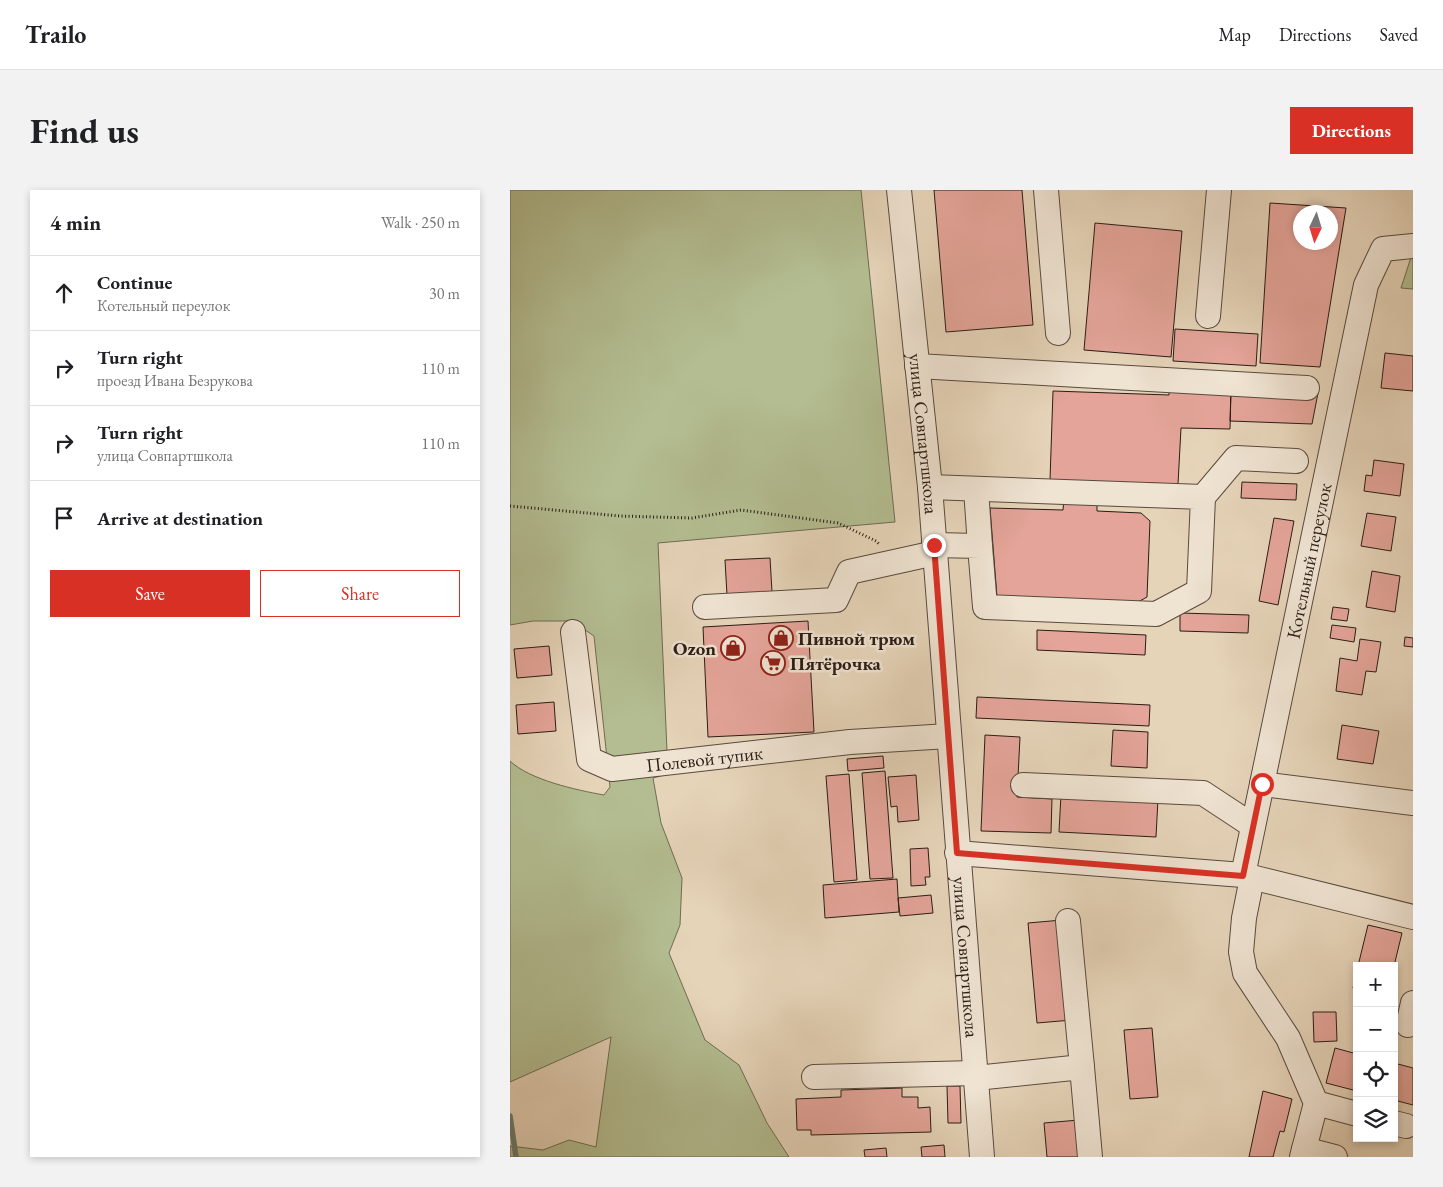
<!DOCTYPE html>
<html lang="en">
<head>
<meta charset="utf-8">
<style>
	body { margin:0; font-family:"EB Garamond",serif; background:#f2f2f2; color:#202124 }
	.controls { position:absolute; right:15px; bottom:15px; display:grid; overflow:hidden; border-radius:0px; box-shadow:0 2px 8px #0003 }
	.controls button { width:45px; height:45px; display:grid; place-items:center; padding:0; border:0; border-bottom:1px solid #e0e0e0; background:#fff; color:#202124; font:25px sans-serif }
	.compass { position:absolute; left:783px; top:15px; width:45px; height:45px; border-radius:50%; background:#fff; box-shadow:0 2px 8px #0003; rotate:184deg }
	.stop { position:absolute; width:15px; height:15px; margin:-11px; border:4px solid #d93025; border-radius:50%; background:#fff }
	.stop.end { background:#d93025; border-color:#fff; box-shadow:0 1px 5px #0008 }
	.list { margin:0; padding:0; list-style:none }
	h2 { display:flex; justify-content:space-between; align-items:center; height:65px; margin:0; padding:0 20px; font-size:21px }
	h2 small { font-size:16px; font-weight:400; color:#757577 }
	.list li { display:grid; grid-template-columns:32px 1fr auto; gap:15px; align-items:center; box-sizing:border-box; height:75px; padding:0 20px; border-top:1px solid #e0e0e0 }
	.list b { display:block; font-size:19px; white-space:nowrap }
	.list p { margin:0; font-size:16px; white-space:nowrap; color:#757577 }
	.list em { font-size:16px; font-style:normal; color:#757577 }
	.actions { display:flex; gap:10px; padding:15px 20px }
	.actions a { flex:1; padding:11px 0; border:1px solid #d93025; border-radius:0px; text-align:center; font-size:18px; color:#d93025 }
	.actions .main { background:#d93025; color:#fff }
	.icon { flex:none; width:28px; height:28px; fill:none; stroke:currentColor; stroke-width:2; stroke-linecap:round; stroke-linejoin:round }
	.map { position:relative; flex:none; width:903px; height:967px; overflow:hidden; border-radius:0px }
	header { display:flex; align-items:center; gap:30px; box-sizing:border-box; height:70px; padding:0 25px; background:#fff; border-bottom:1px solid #e0e0e0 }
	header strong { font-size:24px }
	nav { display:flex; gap:28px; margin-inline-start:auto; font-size:18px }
	.intro { display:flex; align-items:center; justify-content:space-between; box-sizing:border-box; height:120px; padding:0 30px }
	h1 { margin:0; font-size:35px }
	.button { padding:12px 22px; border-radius:0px; background:#d93025; color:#fff; font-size:18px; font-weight:700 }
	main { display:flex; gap:30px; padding:0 30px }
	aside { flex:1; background:#fff; border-radius:0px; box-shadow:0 2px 8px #0003 }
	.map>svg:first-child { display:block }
	.green { fill:#b3bd91; stroke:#6e6c53 }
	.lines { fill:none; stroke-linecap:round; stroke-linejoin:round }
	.stream { stroke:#6b7a71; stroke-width:5.5 }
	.building { fill:#e4a499; stroke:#2a1c15; fill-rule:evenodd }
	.minor-casing { stroke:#594a3e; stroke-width:26 }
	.path { stroke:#2a1c15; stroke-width:3; stroke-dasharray:1 2.5; stroke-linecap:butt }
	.minor { stroke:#efe3d2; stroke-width:24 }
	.route { stroke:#d93025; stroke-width:6 }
	.labels { text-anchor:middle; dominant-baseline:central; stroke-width:5; stroke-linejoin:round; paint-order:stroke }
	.street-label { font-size:19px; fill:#2a1c15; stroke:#efe3d2 }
	.poi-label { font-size:19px; font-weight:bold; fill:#2a1c15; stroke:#efe3d2; text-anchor:start }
</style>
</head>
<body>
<header>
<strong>Trailo</strong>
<nav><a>Map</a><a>Directions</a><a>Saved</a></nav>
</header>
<div class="intro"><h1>Find us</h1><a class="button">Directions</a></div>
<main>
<aside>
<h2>4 min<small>Walk · 250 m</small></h2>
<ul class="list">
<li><svg class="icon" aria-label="ahead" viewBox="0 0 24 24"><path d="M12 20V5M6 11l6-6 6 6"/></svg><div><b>Continue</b><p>Котельный переулок</p></div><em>30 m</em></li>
<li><svg class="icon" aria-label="right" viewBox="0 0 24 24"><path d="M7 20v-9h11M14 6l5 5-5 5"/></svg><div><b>Turn right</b><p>проезд Ивана Безрукова</p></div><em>110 m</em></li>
<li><svg class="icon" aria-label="right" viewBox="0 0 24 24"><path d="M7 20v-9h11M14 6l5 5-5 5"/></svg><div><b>Turn right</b><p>улица Совпартшкола</p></div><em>110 m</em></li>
<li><svg class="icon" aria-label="arrive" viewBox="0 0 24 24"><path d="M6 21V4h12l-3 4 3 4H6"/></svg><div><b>Arrive at destination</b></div></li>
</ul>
<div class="actions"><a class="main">Save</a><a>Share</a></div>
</aside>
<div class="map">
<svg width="903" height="967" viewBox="0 0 903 967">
	<rect width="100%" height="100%" fill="#e6d4b9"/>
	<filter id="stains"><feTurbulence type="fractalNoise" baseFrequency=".004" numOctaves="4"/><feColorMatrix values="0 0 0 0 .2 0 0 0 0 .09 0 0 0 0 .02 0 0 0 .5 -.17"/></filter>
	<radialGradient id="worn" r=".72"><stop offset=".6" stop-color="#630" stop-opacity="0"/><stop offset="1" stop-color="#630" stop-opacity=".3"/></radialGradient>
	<path class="green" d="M0,0H351L385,332L148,353L158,584L143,588L151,633L172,688L170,735L159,763L195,850L229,875L257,933L279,967H0V956L33,960L59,950L86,957L101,847L0,892V571C20,590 66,600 94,605L100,597L84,446L62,431H23L0,435Z
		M903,61V99L891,98Z"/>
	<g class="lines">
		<path class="stream" d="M0,926L6,967"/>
	</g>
	<path class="building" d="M424,0H512L523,135L436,142Z
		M760,13L836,18L810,177L750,173ZM791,22H821V52H791Z
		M585,33L672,41L661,167L574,160Z
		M665,139L748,144L746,176L663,171Z
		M875,163L903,166V201L871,198Z
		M659,198L721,200L720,239L671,238L668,294L540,290L543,201L659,205Z
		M721,200L808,203L802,234L720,231Z
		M864,270L894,274L890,306L854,301L856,285L862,286Z
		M732,292L787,294L786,310L731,308Z
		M554,308L587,309V321L631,323L640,331L637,407L628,412L487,407L480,318L553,320Z
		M857,323L886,327L881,361L851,356Z
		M764,328L784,331L768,415L749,411Z
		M260,368L262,402L217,405L215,370Z
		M862,381L890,386L885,422L856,417Z
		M823,417L839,419L837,431L821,429Z
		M670,423L739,425L738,443L670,441Z
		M298,431L304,542L198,547L193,437Z
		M822,435L846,438L844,452L820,448Z
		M527,440L636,445L635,465L527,460Z
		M895,447L903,448V457L894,456Z
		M850,449L871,452L866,482L856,481L852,505L826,501L830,468L847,471Z
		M39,456L42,485L7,488L4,459Z
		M467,507L640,515L639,536L466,528Z
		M44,512L46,541L8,544L6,515Z
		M832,535L869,541L863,574L827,569Z
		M603,540L638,542L637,578L601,576Z
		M475,545L510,547L507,607L542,609L541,643L471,641Z
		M373,566L374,578L338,581L337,569Z
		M375,581L383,688L360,689L352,583Z
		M339,584L347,690L324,692L316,586Z
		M406,585L409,630L388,632L387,616L381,617L378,587Z
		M551,605L648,609L646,647L549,642Z
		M418,658L420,687H415L416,695L401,696L400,659Z
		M387,689L389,722L315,728L313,695Z
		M421,705L423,723L390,726L388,708Z
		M552,730L562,830L527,833L518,733Z
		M858,735L892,743L884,776H848Z
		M847,781V799L843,798Z
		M803,822H826L827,851L804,852Z
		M642,838L648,907L620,909L614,840Z
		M825,858L847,864V901L816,893Z
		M884,873L903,878V915L884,910Z
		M437,896H450L451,933H438Z
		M392,898V907H408V918L420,917L421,942L301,945V940H287L286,909L331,907V900Z
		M753,901L782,909L774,942L770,941L763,967H739Z
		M569,930L573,967H537L534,933Z
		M434,955L435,967H412L411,957Z
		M376,958L377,967H355L354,960Z"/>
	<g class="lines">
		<defs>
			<g id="minor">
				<path id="s1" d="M389,0L420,297L472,967"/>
				<path d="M536,0L548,143"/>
				<path d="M698,126L709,0"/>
				<path d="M407,176L797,198"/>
				<path d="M420,297L693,307L689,401L646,424L475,417L470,356L424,355"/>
				<path d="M466,299L470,356"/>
				<path d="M693,307L726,268L786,271"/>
				<path d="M195,417L326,410L339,382L425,363"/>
				<path id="s2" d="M63,442L79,569L102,579L340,552L439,546"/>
				<path d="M752,594L903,613"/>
				<path d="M513,595L693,603L743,636"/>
				<path d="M447,663L733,685L903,727"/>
				<path id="s3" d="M733,685L856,95L873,59L903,56"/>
				<path d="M742,688L734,728L731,762L735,783L778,848L806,913L792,967"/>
				<path d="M558,731L572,877"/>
				<path d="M898,835L903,813"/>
				<path d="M304,887L465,883"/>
				<path d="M466,888L572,877L580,967"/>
				<path d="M806,913L847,924"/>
				<path d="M884,933L896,936"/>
				<path d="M794,959L825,967"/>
			</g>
		</defs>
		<use href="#minor" class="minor-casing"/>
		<path class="path" d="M0,316L110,326L182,328L231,320L328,333L366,351L369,354"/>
		<use href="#minor" class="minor"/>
	</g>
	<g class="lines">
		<path class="route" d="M424,355L447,663L733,686L752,594"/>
	</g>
	<defs>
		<symbol id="shop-ring" viewBox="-11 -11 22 22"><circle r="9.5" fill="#efe3d2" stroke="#8f2418" stroke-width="1.5"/><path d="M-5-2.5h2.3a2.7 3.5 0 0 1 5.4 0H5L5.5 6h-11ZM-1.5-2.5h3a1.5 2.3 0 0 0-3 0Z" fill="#8f2418"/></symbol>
		<symbol id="supermarket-ring" viewBox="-11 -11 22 22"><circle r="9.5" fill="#efe3d2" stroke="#8f2418" stroke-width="1.5"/><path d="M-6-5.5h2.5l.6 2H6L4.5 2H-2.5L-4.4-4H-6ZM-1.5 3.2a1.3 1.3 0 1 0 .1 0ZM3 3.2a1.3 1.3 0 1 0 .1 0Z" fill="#8f2418"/></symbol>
	</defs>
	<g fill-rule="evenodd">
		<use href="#shop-ring" x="257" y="434" width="28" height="28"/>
		<use href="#shop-ring" x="209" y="444" width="28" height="28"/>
		<use href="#supermarket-ring" x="249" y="459" width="28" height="28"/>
	</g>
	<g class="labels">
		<g class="street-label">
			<text stroke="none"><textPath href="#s1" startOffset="245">улица Совпартшкола</textPath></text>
			<text stroke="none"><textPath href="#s3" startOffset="321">Котельный переулок</textPath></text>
			<text stroke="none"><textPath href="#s2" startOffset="246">Полевой тупик</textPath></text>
			<text stroke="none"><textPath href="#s1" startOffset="770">улица Совпартшкола</textPath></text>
		</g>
		<g class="poi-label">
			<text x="288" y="448">Пивной трюм</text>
			<text x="206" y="458" text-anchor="end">Ozon</text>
			<text x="280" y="473">Пятёрочка</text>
		</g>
	</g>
	<rect width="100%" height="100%" filter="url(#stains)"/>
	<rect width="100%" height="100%" fill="url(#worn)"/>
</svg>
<div class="controls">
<button>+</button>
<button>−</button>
<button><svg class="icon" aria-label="locate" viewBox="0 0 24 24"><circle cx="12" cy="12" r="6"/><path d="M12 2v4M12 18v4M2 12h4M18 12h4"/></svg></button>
<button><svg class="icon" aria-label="layers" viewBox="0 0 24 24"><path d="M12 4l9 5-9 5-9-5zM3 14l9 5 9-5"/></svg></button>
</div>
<svg class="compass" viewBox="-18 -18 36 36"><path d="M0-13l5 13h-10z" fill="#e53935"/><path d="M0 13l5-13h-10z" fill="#757577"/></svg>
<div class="stop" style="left:752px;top:594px"></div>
<div class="stop end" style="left:424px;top:355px"></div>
</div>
</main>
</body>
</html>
